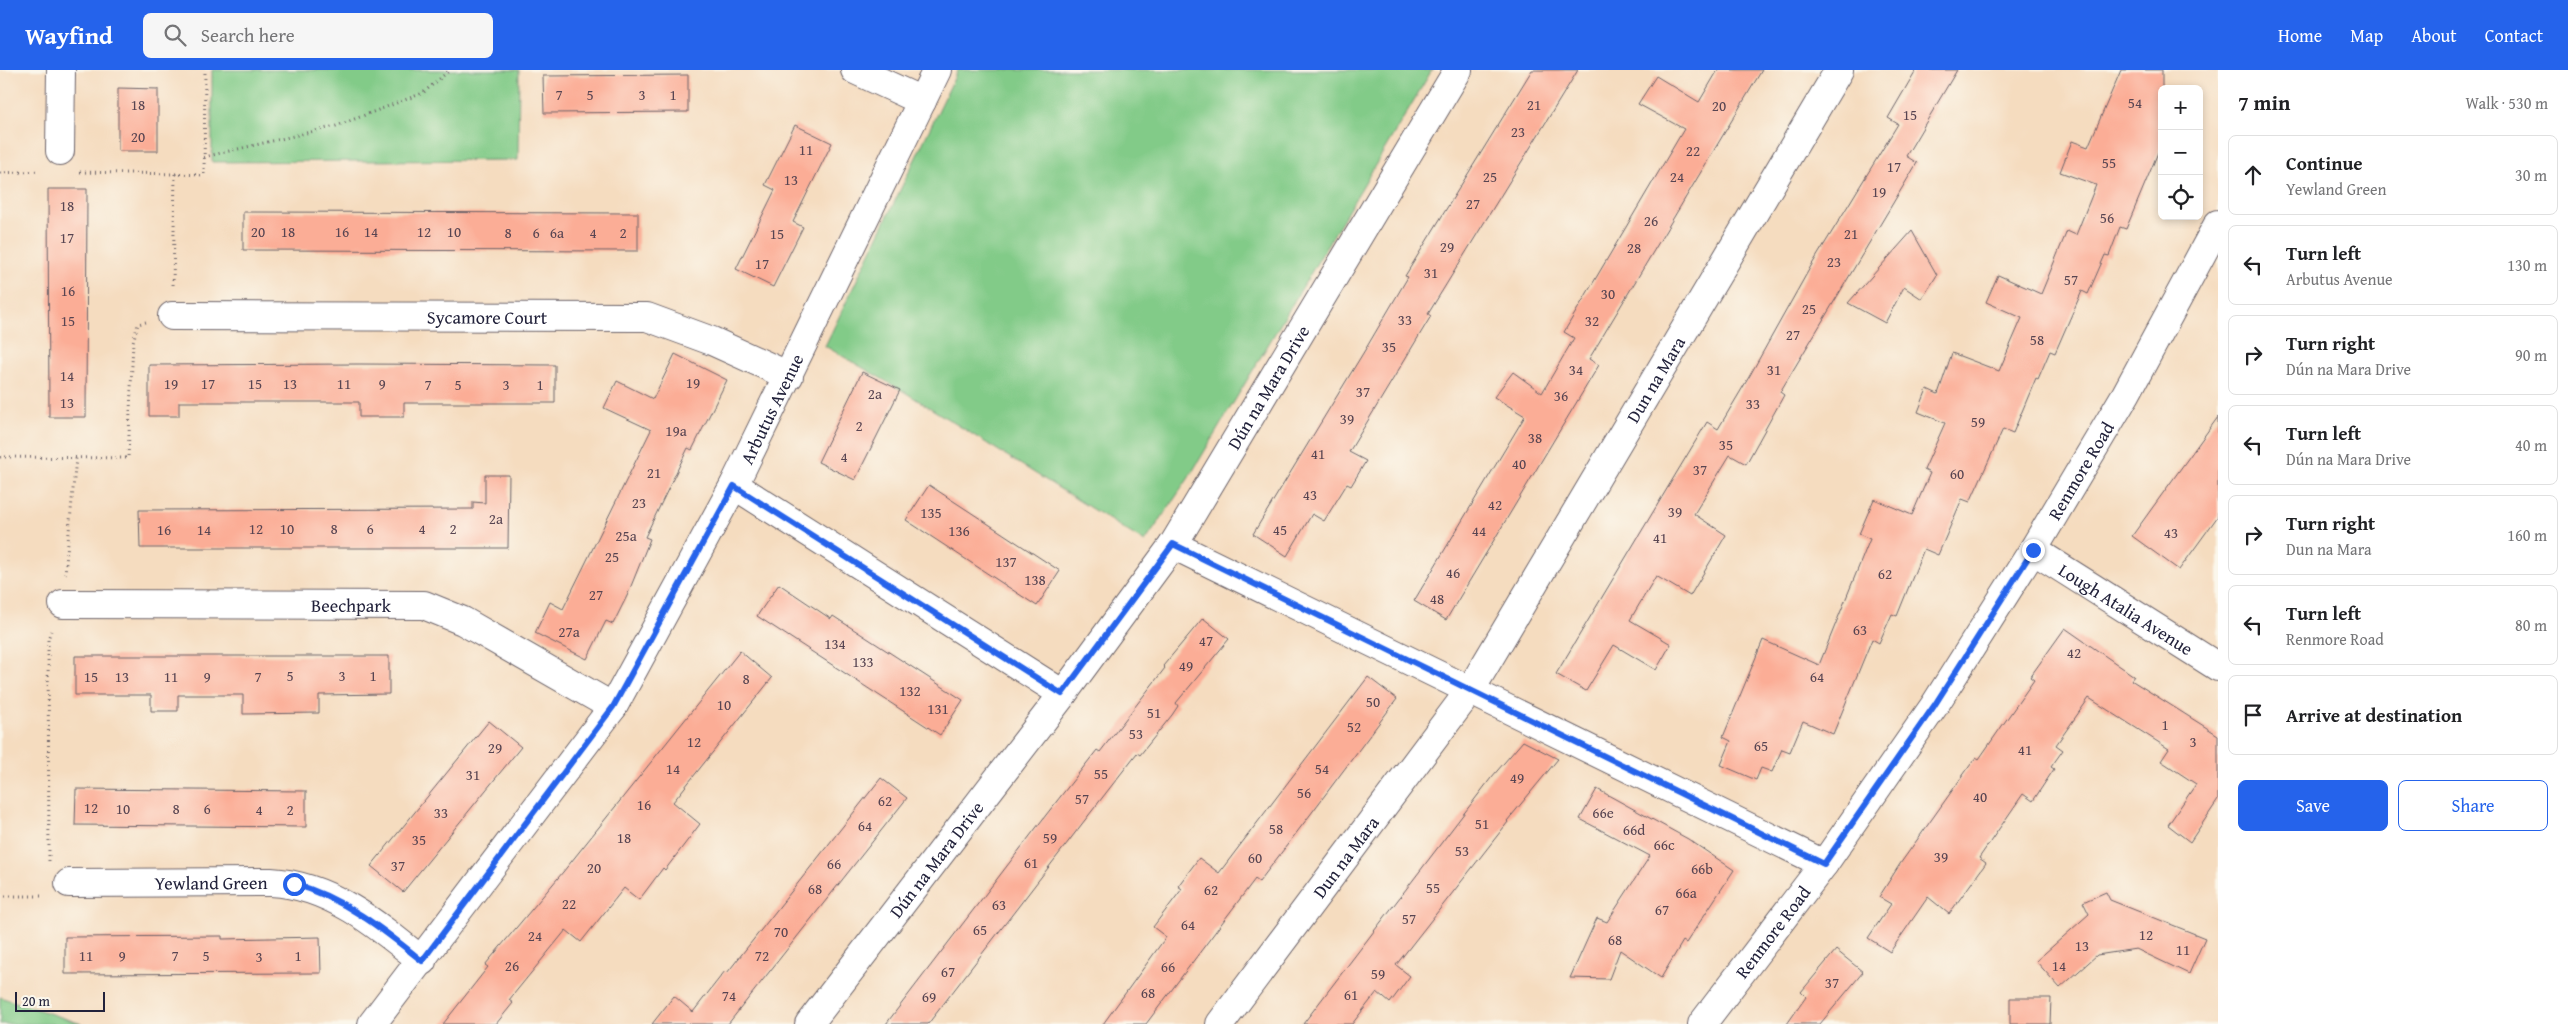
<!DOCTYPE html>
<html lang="en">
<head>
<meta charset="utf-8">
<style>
	body { margin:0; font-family:"Gentium Book Plus",serif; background:#f6f6f6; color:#202124 }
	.controls { position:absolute; right:15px; top:15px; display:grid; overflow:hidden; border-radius:8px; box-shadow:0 2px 8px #0003 }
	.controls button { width:45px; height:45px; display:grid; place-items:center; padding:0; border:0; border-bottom:1px solid #e0e0e0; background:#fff; color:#202124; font:25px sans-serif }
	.scale { position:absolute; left:15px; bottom:12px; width:90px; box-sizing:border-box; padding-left:5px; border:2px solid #22223b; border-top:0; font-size:14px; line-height:18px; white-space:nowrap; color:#22223b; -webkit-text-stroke:4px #fbf7ec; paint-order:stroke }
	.stop { position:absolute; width:15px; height:15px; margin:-11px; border:4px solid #2563eb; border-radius:50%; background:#fff }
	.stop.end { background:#2563eb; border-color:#fff; box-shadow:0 1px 5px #0008 }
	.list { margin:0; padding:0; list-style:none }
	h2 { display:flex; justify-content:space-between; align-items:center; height:65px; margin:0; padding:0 20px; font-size:21px }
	h2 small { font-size:16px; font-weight:400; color:#757577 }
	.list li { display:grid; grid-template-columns:32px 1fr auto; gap:15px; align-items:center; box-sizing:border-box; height:80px; margin:0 10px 10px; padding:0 10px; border:1px solid #e0e0e0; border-radius:8px }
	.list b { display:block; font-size:19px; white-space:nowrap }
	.list p { margin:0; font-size:16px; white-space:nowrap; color:#757577 }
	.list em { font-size:16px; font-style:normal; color:#757577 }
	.actions { display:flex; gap:10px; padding:15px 20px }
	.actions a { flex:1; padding:11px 0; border:1px solid #2563eb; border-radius:8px; text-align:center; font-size:18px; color:#2563eb }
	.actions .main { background:#2563eb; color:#fff }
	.icon { flex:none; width:28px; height:28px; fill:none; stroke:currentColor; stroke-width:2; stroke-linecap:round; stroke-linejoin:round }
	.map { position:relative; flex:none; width:2218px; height:954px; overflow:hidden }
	header { display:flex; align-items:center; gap:30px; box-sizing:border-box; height:70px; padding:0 25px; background:#2563eb; color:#fff }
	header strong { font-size:24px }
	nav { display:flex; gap:28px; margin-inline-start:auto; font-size:18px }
	.search { width:350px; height:45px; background:#f6f6f6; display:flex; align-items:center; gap:12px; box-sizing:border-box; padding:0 18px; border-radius:8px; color:#757577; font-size:19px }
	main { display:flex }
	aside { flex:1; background:#fff }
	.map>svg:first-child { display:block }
	.green { fill:#82cb88; stroke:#527662 }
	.building { fill:#fbad96 }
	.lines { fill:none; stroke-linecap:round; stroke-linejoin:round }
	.street-casing { stroke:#6c6369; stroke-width:30 }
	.path { stroke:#6c6369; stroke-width:3; stroke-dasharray:1 4; stroke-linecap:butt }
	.street { stroke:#fff; stroke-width:28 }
	.route { stroke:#2563eb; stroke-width:6 }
	.labels { text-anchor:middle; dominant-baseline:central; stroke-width:4; stroke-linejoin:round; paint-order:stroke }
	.number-label { font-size:15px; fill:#584552 }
	.street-label { font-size:18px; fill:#22223b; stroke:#fbf7ec }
</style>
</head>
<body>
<header>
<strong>Wayfind</strong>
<div class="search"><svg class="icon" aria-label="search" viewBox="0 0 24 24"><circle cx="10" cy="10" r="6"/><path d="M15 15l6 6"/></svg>Search here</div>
<nav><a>Home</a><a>Map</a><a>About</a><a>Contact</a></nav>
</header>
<main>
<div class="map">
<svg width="2218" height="954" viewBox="0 0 2218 954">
	<rect width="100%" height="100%" fill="#fbf7ec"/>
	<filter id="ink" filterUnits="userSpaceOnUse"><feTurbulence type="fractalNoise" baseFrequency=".02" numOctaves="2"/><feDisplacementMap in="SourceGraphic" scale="10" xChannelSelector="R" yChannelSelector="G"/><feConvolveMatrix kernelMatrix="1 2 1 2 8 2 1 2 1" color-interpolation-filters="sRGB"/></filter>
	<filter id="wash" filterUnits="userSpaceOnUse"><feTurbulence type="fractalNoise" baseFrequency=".0096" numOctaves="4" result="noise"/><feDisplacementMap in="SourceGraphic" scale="20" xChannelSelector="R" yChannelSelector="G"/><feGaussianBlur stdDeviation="1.12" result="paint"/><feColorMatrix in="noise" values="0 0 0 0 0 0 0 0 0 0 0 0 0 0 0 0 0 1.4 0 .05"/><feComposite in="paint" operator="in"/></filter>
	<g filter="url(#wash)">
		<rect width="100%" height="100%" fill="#f5dcbf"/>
		<path class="green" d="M212,0H519L518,90L212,92Z
			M958,0H1432L1188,409L1145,472L903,321L825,276Z
			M0,927L82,954H0Z"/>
		<g id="blocks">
			<path class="building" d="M1532,0H1578L1428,244L1431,246L1349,382L1366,391L1351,416L1347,414L1324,451L1312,444L1287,486L1253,464L1365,280L1408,207L1405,206Z
				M1718,0H1762L1589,289L1599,295L1446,550L1414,531L1525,346L1494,327L1513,302L1542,323L1574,268L1564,262L1684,59L1638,34L1656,6L1699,32Z
				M1916,0H1957L1906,86L1917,93L1780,322L1784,325L1746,394L1730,385L1694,444L1726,465L1690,526L1656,506L1630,550L1671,574L1656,600L1614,575L1586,621L1556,604L1707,352L1718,359L1749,307L1811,196L1898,54L1888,48Z
				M2121,0H2162V73L2126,159L2120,157L2109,186L2105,185L2088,224L2082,221L2055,283L2050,281L2038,309L2036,308L2013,363L2003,359L1970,432L1962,429L1938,485L1924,479L1897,546L1892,544L1879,573L1872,569L1833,664L1803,651L1790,682L1782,679L1772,702L1761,698L1756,710L1721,695L1731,671L1723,667L1763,570L1819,595L1870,469L1859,464L1874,429L1912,445L1930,403L1924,400L1945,353L1918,342L1927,319L1938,324L1952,283L1999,301L2022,248L1986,232L1998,205L2041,224L2067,161L2076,165L2096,115L2060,102L2072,71L2088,77Z
				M688,5V42L544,43L543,6Z
				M118,18L158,19V81H118Z
				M795,55L832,73L793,152L803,157L773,217L736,199L775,120L765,115Z
				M48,119H87L86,347H49Z
				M243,142L638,143V181L243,180Z
				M1912,161L1937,205L1922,229L1904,217L1885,253L1848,233Z
				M675,284L727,310L692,380L688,378L645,467L650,469L627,526L613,554L606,551L587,589L535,563L550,532L563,539L651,360L604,338L617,311L653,329Z
				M359,294L555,295V333H404V347H359V332H179V346H149V295Z
				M862,302L900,320L855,410L818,392Z
				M2218,347V446L2179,500L2132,466Z
				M485,405H509L508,478H140L139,440L473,439V432L485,433Z
				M929,415L1060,501L1037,536L906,450Z
				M779,514L831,549L833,546L963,630L940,665L757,546Z
				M1203,548L1229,569L1176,633L1178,636L1172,645L1140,685L1137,683L1085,750L928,954H886L1046,745L1097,680L1100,682L1165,598L1163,596Z
				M2065,558L2134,606L2131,610L2218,665V730L2190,772L2168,755L2196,714L2161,691L2169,679L2089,628L2056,675L2063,680L2051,697L2054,699L2033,731L2023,724L1979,788L1986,793L1949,844L1928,827L1890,882L1868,868L1891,834L1879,827L1900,794L1976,687L1979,689L2034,610L2030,607Z
				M740,581L772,608L673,732L700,754L665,800L663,798L639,830L624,818L581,872L566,860L509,930L513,933L496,954H443L488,897L485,895L563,802Z
				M75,586H389V624L319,625V643L243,644V625H178V641H151V625H75Z
				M1368,607L1397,629L1310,745L1259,812L1255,809L1146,954H1103L1166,867L1153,857L1182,819L1178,816L1199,788L1219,803Z
				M489,651L521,677L403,822L371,796Z
				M1523,671L1558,689L1507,751L1508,752L1396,895L1410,906L1390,933L1377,922L1352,954H1303L1491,708Z
				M881,708L907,728L728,954H652L674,926L693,942L725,901L727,903Z
				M76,719L306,721V757L75,755Z
				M1597,719L1688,769L1734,800L1686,873L1683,871L1661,908L1620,880L1609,909L1570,908L1597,848L1607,852L1650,786L1580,749Z
				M2106,822L2110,830L2205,868L2189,904L2136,879L2097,885L2060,918L2036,891L2089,844L2083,832Z
				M222,866V869L320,867L321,903L65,904V867Z
				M1836,880L1863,902L1820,954H1787L1806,927L1801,922Z
				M2010,928H2051L2050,954H2010Z"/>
		</g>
	</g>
	<g filter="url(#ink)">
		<use href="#blocks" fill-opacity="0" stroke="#6c6369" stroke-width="1"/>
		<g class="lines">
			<defs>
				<g id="street">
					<path d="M855,0L922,31"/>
					<path d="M60,81L61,0"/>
					<path id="s1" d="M172,246L647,247L712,271L789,306"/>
					<path d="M734,415L1063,624"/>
					<path d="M1173,475L1824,794"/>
					<path id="s2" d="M2033,480L2218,597"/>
					<path id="s3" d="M63,534L424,535L463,551L613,637"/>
					<path id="s4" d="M69,813L271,812C330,815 378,855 422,891"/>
					<path id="s5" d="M372,954L613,637L734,415L937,0"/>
					<path id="s6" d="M809,954L1063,624L1173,475L1458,0"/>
					<path id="s7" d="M1220,954L1471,619L1839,0"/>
					<path id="s8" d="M1702,954L1824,794L1934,636L2033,480L2126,324L2218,154"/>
				</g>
			</defs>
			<use href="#street" class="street-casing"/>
			<path class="path" d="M204,87L336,56L423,23L450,0
				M80,102L175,104L173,217
				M0,103L39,101
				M175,104L204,105L205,0
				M0,387L128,388L133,272L138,254L146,252
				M65,504L76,388
				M49,791L48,569L51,561
				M0,826H43"/>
			<use href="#street" class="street"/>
		</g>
	</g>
	<g class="lines" filter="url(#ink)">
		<path class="route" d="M294,814C342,827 383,859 422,891L613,637L734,416L1062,624L1173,474L1824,794L1934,636L2033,480"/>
	</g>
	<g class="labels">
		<g class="number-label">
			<text x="559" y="24">7</text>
			<text x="590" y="24">5</text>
			<text x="642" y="24">3</text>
			<text x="673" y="24">1</text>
			<text x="2135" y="32">54</text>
			<text x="138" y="34">18</text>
			<text x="1534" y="34">21</text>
			<text x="1719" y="35">20</text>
			<text x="1910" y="44">15</text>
			<text x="1518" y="61">23</text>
			<text x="138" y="66">20</text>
			<text x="806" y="79">11</text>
			<text x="1693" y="80">22</text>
			<text x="2109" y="92">55</text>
			<text x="1894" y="96">17</text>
			<text x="1490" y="106">25</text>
			<text x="1677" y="106">24</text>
			<text x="791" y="109">13</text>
			<text x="1879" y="121">19</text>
			<text x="1473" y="133">27</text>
			<text x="67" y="135">18</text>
			<text x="2107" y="147">56</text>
			<text x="1651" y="150">26</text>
			<text x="258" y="161">20</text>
			<text x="288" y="161">18</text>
			<text x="342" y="161">16</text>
			<text x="371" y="161">14</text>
			<text x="424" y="161">12</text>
			<text x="454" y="161">10</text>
			<text x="508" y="162">8</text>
			<text x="536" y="162">6</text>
			<text x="557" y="162">6a</text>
			<text x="593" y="162">4</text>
			<text x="623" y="162">2</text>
			<text x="777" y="163">15</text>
			<text x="1851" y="163">21</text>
			<text x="67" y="167">17</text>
			<text x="1447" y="176">29</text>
			<text x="1634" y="177">28</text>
			<text x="1834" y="191">23</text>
			<text x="762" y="193">17</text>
			<text x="1431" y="202">31</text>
			<text x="2071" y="209">57</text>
			<text x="68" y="220">16</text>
			<text x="1608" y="223">30</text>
			<text x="1809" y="238">25</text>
			<text x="1405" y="249">33</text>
			<text x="68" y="250">15</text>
			<text x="1592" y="250">32</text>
			<text x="1793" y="264">27</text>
			<text x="2037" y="269">58</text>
			<text x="1389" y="276">35</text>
			<text x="1576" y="299">34</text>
			<text x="1774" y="299">31</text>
			<text x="67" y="305">14</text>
			<text x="693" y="312">19</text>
			<text x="171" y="313">19</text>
			<text x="208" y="313">17</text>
			<text x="255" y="313">15</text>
			<text x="290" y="313">13</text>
			<text x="344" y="313">11</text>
			<text x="382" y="313">9</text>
			<text x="428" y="314">7</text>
			<text x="458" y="314">5</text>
			<text x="506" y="314">3</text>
			<text x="540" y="314">1</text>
			<text x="1363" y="321">37</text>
			<text x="875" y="323">2a</text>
			<text x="1561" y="325">36</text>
			<text x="67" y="332">13</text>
			<text x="1753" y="333">33</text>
			<text x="1347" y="348">39</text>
			<text x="1978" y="351">59</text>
			<text x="859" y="355">2</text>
			<text x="676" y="360">19a</text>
			<text x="1535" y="367">38</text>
			<text x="1726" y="374">35</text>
			<text x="1318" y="383">41</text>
			<text x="844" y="386">4</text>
			<text x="1519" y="393">40</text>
			<text x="1700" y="399">37</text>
			<text x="654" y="402">21</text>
			<text x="1957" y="403">60</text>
			<text x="1310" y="424">43</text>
			<text x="639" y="432">23</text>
			<text x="1495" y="434">42</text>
			<text x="1675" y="441">39</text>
			<text x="931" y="442">135</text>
			<text x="496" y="448">2a</text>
			<text x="256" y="458">12</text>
			<text x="287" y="458">10</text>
			<text x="334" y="458">8</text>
			<text x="370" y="458">6</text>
			<text x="422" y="458">4</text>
			<text x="453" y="458">2</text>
			<text x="164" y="459">16</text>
			<text x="204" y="459">14</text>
			<text x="1280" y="459">45</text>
			<text x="959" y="460">136</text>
			<text x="1479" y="460">44</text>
			<text x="2171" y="462">43</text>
			<text x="626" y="465">25a</text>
			<text x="1660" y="467">41</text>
			<text x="612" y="486">25</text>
			<text x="1006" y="491">137</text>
			<text x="1453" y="502">46</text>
			<text x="1885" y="503">62</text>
			<text x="1035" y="509">138</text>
			<text x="596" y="524">27</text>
			<text x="1437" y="528">48</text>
			<text x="1860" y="559">63</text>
			<text x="569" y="561">27a</text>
			<text x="1206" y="570">47</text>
			<text x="835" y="573">134</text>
			<text x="2074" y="582">42</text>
			<text x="863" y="591">133</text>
			<text x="1186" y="595">49</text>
			<text x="290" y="605">5</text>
			<text x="342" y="605">3</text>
			<text x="373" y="605">1</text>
			<text x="91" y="606">15</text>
			<text x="122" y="606">13</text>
			<text x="171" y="606">11</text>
			<text x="207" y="606">9</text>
			<text x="258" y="606">7</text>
			<text x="1817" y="606">64</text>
			<text x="746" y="608">8</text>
			<text x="910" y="620">132</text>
			<text x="1373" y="631">50</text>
			<text x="724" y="634">10</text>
			<text x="938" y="638">131</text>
			<text x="1154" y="642">51</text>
			<text x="2165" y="654">1</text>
			<text x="1354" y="656">52</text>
			<text x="1136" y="663">53</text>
			<text x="694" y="671">12</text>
			<text x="2193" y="671">3</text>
			<text x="1761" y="675">65</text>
			<text x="495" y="677">29</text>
			<text x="2025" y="679">41</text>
			<text x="673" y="698">14</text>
			<text x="1322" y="698">54</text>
			<text x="1101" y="703">55</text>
			<text x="473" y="704">31</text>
			<text x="1517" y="707">49</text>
			<text x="1304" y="722">56</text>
			<text x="1980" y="726">40</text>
			<text x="1082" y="728">57</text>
			<text x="885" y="730">62</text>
			<text x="644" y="734">16</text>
			<text x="91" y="737">12</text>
			<text x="123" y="738">10</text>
			<text x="176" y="738">8</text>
			<text x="207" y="738">6</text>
			<text x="259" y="739">4</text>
			<text x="290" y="739">2</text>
			<text x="441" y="742">33</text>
			<text x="1603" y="742">66e</text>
			<text x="1482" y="753">51</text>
			<text x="865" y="755">64</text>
			<text x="1276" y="758">58</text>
			<text x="1634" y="759">66d</text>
			<text x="624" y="767">18</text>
			<text x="1050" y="767">59</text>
			<text x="419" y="769">35</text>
			<text x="1664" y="774">66c</text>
			<text x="1462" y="780">53</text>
			<text x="1941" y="786">39</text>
			<text x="1255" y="787">60</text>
			<text x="1031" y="792">61</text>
			<text x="834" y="793">66</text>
			<text x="398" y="795">37</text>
			<text x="594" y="797">20</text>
			<text x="1702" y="798">66b</text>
			<text x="1433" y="817">55</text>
			<text x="815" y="818">68</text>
			<text x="1211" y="819">62</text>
			<text x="1686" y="822">66a</text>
			<text x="569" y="833">22</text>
			<text x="999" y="834">63</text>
			<text x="1662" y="839">67</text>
			<text x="1409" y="848">57</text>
			<text x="1188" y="854">64</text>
			<text x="980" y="859">65</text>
			<text x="781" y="861">70</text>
			<text x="2146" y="864">12</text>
			<text x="535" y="865">24</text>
			<text x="1615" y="869">68</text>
			<text x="2082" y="875">13</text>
			<text x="2183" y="879">11</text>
			<text x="86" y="885">11</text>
			<text x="122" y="885">9</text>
			<text x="175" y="885">7</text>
			<text x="206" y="885">5</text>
			<text x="298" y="885">1</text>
			<text x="762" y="885">72</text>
			<text x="259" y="886">3</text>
			<text x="512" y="895">26</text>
			<text x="2059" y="895">14</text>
			<text x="1168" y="896">66</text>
			<text x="948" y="901">67</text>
			<text x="1378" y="903">59</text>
			<text x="1832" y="912">37</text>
			<text x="1148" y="922">68</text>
			<text x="1351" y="924">61</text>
			<text x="729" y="925">74</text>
			<text x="929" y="926">69</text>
		</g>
		<g class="street-label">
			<text stroke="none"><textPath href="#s1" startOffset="315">Sycamore Court</textPath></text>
			<text stroke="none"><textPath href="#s7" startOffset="779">Dun na Mara</textPath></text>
			<text stroke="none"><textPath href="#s6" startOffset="786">Dún na Mara Drive</textPath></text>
			<text stroke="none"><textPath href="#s5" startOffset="736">Arbutus Avenue</textPath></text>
			<text stroke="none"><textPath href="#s8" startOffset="671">Renmore Road</textPath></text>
			<text stroke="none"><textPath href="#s3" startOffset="288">Beechpark</textPath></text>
			<text stroke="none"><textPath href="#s2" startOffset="110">Lough Atalia Avenue</textPath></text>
			<text stroke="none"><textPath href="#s7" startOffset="209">Dun na Mara</textPath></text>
			<text stroke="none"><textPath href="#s6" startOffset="208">Dún na Mara Drive</textPath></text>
			<text stroke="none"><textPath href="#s4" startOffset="142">Yewland Green</textPath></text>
			<text stroke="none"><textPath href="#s8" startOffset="116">Renmore Road</textPath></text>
		</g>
	</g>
</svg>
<div class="controls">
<button>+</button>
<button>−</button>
<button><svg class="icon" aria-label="locate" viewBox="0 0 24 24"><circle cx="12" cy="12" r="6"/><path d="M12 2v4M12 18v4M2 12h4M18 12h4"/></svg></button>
</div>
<div class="scale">20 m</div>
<div class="stop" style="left:294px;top:814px"></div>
<div class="stop end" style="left:2033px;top:480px"></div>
</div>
<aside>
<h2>7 min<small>Walk · 530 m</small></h2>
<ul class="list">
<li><svg class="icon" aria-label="ahead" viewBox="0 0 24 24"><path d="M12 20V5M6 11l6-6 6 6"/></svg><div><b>Continue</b><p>Yewland Green</p></div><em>30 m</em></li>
<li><svg class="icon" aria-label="left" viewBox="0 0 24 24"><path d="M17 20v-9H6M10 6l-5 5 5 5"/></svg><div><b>Turn left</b><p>Arbutus Avenue</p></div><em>130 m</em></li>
<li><svg class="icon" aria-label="right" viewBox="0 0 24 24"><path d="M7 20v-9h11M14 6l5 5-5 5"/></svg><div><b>Turn right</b><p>Dún na Mara Drive</p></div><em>90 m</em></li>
<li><svg class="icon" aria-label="left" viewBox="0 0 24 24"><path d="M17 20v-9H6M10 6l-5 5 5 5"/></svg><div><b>Turn left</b><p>Dún na Mara Drive</p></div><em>40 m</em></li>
<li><svg class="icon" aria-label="right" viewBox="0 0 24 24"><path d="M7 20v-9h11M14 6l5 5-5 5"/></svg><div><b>Turn right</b><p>Dun na Mara</p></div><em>160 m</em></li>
<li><svg class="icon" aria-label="left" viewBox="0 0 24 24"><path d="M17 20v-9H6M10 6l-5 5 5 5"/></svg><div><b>Turn left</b><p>Renmore Road</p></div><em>80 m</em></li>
<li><svg class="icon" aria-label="arrive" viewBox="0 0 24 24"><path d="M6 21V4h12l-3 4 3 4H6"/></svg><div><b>Arrive at destination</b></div></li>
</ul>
<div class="actions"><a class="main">Save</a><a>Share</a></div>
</aside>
</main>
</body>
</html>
